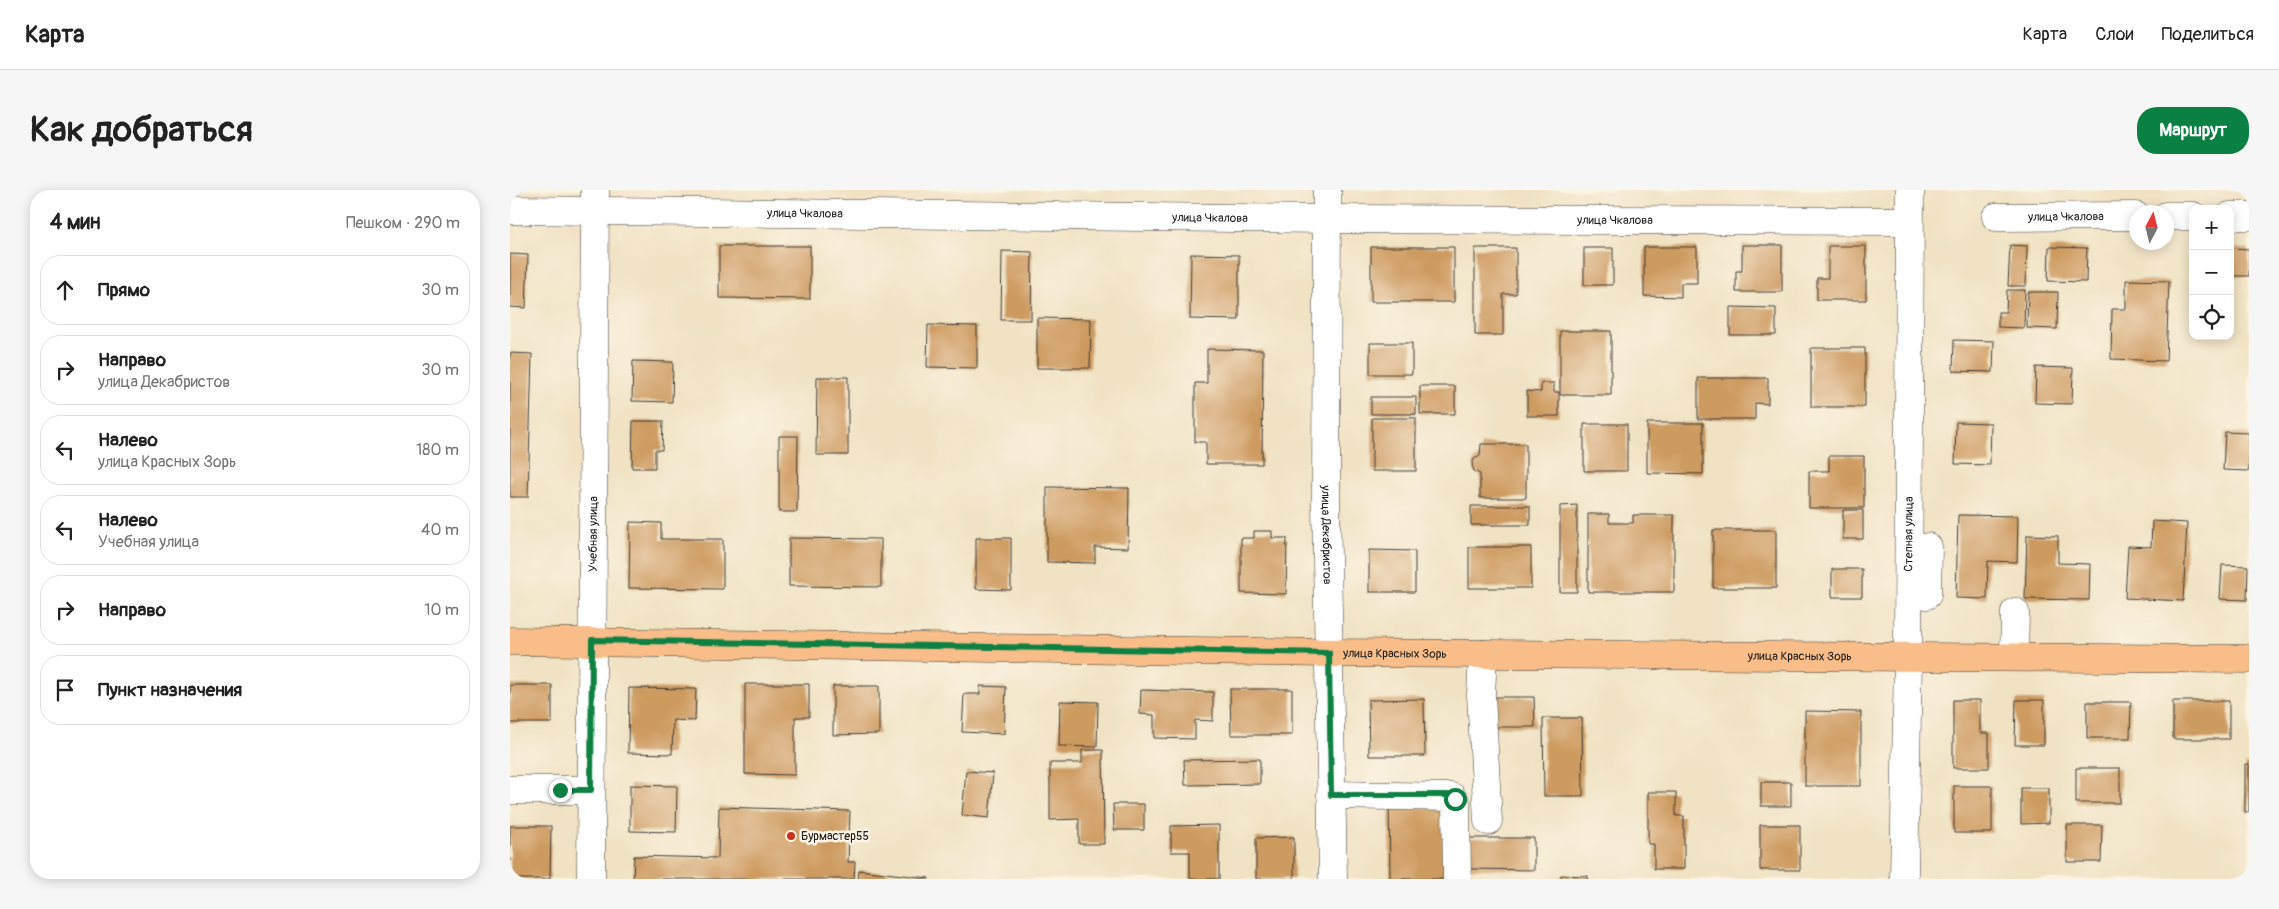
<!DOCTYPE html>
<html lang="ru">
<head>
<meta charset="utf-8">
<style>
	body { margin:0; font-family:Pangolin,sans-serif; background:#f6f6f6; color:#222 }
	.controls { position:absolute; right:15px; top:15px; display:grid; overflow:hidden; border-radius:10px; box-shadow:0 2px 12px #0003 }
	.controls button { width:45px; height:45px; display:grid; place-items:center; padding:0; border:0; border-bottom:1px solid #e0e0e0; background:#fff; color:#222; font:25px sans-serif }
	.compass { position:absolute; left:1619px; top:15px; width:45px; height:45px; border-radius:50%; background:#fff; box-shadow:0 2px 12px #0003; rotate:7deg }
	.stop { position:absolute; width:15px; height:15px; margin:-11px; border:4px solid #0b8043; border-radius:50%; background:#fff }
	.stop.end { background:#0b8043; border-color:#fff; box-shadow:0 1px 5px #0008 }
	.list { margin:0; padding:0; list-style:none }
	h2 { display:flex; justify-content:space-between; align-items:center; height:65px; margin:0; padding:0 20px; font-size:21px }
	h2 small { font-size:16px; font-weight:400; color:#767676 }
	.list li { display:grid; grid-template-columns:32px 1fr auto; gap:15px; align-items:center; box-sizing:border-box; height:70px; margin:0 10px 10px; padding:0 10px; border:1px solid #e0e0e0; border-radius:20px }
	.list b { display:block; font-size:19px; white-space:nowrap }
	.list p { margin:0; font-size:16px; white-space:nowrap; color:#767676 }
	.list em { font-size:16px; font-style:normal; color:#767676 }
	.icon { flex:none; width:28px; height:28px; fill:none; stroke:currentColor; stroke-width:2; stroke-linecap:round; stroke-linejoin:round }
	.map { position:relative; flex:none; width:1739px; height:689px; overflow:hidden; border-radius:20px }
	header { display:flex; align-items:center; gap:30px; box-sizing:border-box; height:70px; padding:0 25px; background:#fff; border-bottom:1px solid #e0e0e0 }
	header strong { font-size:24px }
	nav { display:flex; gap:28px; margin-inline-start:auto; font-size:18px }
	.intro { display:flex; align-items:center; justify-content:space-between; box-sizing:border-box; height:120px; padding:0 30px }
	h1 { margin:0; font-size:35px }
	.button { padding:12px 22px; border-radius:20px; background:#0b8043; color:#fff; font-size:18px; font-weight:700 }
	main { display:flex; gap:30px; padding:0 30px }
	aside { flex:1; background:#fff; border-radius:20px; box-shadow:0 2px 12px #0003 }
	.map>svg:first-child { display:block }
	.building { fill:#cd9a5e }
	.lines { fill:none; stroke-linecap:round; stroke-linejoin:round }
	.minor-casing { stroke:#3c3a35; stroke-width:29 }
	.major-casing { stroke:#3c3a35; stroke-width:29 }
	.minor { stroke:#fff; stroke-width:28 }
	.major { stroke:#f8bd89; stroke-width:28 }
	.route { stroke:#0b8043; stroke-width:6 }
	.poi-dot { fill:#c8321e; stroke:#fcf5e5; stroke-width:2 }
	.labels { text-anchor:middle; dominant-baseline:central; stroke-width:5; stroke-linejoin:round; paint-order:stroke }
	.street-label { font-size:12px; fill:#1c1c1c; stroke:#fcf5e5 }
	.poi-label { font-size:12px; fill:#1c1c1c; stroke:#fcf5e5; text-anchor:start }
</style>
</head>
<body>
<header>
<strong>Карта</strong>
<nav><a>Карта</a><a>Слои</a><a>Поделиться</a></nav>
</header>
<div class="intro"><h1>Как добраться</h1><a class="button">Маршрут</a></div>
<main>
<aside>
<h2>4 мин<small>Пешком · 290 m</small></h2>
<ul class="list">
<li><svg class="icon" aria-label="ahead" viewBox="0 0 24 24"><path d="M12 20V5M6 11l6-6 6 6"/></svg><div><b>Прямо</b></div><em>30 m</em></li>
<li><svg class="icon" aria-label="right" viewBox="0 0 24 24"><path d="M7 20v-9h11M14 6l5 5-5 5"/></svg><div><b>Направо</b><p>улица Декабристов</p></div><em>30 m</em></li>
<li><svg class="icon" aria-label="left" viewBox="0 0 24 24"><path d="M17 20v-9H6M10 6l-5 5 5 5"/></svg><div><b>Налево</b><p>улица Красных Зорь</p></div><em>180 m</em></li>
<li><svg class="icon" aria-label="left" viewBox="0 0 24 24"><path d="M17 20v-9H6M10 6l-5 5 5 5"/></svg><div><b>Налево</b><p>Учебная улица</p></div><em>40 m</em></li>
<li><svg class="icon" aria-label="right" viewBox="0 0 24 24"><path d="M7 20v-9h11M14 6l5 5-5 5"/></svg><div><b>Направо</b></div><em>10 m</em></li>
<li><svg class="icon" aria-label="arrive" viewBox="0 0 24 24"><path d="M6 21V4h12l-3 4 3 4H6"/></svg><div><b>Пункт назначения</b></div></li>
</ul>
</aside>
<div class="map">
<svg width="1739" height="689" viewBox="0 0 1739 689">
	<rect width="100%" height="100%" fill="#fcf5e5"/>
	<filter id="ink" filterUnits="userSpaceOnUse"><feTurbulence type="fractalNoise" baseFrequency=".02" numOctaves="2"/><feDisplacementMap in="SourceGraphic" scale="10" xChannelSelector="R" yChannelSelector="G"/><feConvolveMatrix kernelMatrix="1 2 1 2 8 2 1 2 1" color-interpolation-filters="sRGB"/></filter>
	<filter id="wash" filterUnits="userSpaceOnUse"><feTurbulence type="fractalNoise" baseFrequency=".0096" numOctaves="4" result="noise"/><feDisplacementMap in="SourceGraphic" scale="20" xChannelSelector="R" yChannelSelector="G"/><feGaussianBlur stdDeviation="1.12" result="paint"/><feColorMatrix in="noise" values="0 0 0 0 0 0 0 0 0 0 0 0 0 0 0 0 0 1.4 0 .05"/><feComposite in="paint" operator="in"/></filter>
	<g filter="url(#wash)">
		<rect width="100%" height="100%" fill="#f0e2c3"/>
		<g id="blocks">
			<path class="building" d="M1232,55H1272V102H1226V81H1232Z
				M1500,55L1517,56L1516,96H1498Z
				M209,56H300V109L209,108Z
				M1318,56H1356V110H1307V88H1318Z
				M861,57H944V112H861Z
				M1134,57H1187V93H1171V107L1134,106Z
				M1539,57L1577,58L1576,92L1538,91Z
				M965,58H1006V104H993V145H965Z
				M1074,58H1103V95H1074Z
				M1720,58L1739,59V86H1720Z
				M492,61L522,62L521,130H491Z
				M0,64L18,65L16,118L0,117Z
				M681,64L729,65V130L680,129Z
				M1616,90L1659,91L1656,171L1601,169L1602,119H1616Z
				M1497,100H1515L1514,138L1488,137V122H1496Z
				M1518,102H1548L1547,139L1517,138Z
				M1220,117L1266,118V145H1220Z
				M527,128L581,129L580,178H527Z
				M418,135L467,136V178L417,177Z
				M1050,141H1101V205H1050Z
				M1444,150L1484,151L1483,182L1443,181Z
				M860,153H902V184H860Z
				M1301,158H1355V217H1301Z
				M697,159L753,160L752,274H696V252H685V193H697Z
				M0,163L22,164L18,307H0Z
				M123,171L163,172L162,212L122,211Z
				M1526,177L1563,178L1562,214L1525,213Z
				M307,187H338V265H306Z
				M1188,188H1258V214L1245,213V229H1188Z
				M1031,193H1044V202H1049V226H1017V201L1031,202Z
				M910,196H945V224H910Z
				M861,207H906V224H861Z
				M862,228H906V281H862Z
				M123,231H153L152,260H145V278H122Z
				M1446,232L1481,233L1480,275L1445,274Z
				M1137,233H1193V284L1137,283Z
				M1074,234H1117V281H1074Z
				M1715,242L1739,243V281L1713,280Z
				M269,246H288L287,322H269Z
				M971,254H1016V308H970V284L964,281L962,275L964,269L970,266Z
				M1319,266H1354V318H1299V281H1319Z
				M537,297L619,298L618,358L585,357V373L537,372Z
				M1067,315V402H1050V316Z
				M961,316H1020V335H961Z
				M1333,320H1353V349H1333Z
				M1078,324H1099V333H1123V325H1164V402H1078Z
				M1448,325L1508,326L1507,372L1478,371L1477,409L1446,408Z
				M1642,331L1677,333L1673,411L1615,408L1618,356L1641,357Z
				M120,332L151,333V349H213V399L119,398Z
				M1203,340H1266V398H1203Z
				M744,341H762V348H777L776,404L731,403V348H744Z
				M1517,345L1548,346V373L1580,374L1579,410L1515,409Z
				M279,348L371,349V397L279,396Z
				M466,348H501V400L466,399Z
				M959,357H1021V398H959Z
				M859,360L905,361V402H859Z
				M1712,375L1738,376L1737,410L1710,409Z
				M1322,379H1352V407H1322Z
				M235,494H299V527H285V585L235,584Z
				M0,495H42V533H0Z
				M323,496H369V544L323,545Z
				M470,496L496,497L494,544L452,542L454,504H470Z
				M119,498L186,499L185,531L163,530L162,564L118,563Z
				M720,499H782V545H721Z
				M631,500L703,502V531L685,530V549L644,548V525L630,524Z
				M984,507H1024L1025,537H984Z
				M914,509L915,566H859L858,510Z
				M1443,510H1470V543H1479V578H1443Z
				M1506,510H1534V555H1505Z
				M550,511L588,512L587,557L549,556Z
				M1663,511H1719V549H1663Z
				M1577,512H1621L1620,548H1577Z
				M1295,521L1351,522V596H1295Z
				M1033,528H1072L1073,606H1034Z
				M572,560H593L594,654H569V629L540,630V573H572Z
				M750,569V594L675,595L674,570Z
				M1735,574H1739V622H1735Z
				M1566,578H1610V613H1566Z
				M456,581L483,583L479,628L452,625Z
				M1251,592H1281V616H1251Z
				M120,595L167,596L166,642L120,641Z
				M1444,596H1482V643H1444Z
				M1511,598H1539V633L1511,634Z
				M1138,602H1166V626H1174V679H1144V654H1138Z
				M879,613H937V689H880Z
				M603,614H634V640H604Z
				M209,617L340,621L338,672H345L344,689H123L124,666L208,668Z
				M709,635V689H680V662H661V636Z
				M1250,635H1290V680H1250Z
				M1557,635H1592L1591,672H1557Z
				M0,636H41L40,689H0Z
				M784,647V689H746V648Z
				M957,648H1024V680L962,679L959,676Z
				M349,680L419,688V689H348Z
				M1051,685L1078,686V689H1051Z"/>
		</g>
	</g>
	<g filter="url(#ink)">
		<use href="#blocks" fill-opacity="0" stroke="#3c3a35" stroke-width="1"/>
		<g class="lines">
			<defs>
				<g id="minor">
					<path id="s1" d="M817,0L816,314L823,689"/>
					<path id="s2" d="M0,20L817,29L1399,31"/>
					<path d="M1656,26H1683"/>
					<path d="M1720,26H1739"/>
					<path id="s3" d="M1486,27L1626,26"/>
					<path d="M1417,405L1418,357"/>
					<path d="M973,464L971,505L978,631"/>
					<path d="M1504,467L1505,422"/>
					<path d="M0,600H81"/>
					<path d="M821,605L942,607L946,613L947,689"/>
					<path id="s4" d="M81,689L85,0"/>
					<path id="s5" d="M1394,689L1398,467L1400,0"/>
				</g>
				<g id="major">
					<path id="s6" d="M0,451L819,463L1739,469"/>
				</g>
			</defs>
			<use href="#minor" class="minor-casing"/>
			<use href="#major" class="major-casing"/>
			<use href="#minor" class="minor"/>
			<use href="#major" class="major"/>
		</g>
	</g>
	<g class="lines" filter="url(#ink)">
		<path class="route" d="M50,600H81L82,450L819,463L821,605H938L945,609"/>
	</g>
	<circle class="poi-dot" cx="281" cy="646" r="5"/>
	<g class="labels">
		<g class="street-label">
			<text stroke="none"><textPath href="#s2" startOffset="295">улица Чкалова</textPath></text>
			<text stroke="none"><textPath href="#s3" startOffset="70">улица Чкалова</textPath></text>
			<text stroke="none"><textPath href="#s2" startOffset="700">улица Чкалова</textPath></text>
			<text stroke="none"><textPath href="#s2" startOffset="1105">улица Чкалова</textPath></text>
			<text stroke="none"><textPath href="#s4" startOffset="345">Учебная улица</textPath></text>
			<text stroke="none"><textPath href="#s1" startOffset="345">улица Декабристов</textPath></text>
			<text stroke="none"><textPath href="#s5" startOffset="345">Степная улица</textPath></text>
			<text stroke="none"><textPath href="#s6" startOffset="885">улица Красных Зорь</textPath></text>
			<text stroke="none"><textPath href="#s6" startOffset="1290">улица Красных Зорь</textPath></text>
		</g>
		<g class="poi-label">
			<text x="291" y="646">Бурмастер55</text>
		</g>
	</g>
</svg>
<div class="controls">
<button>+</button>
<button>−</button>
<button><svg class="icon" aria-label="locate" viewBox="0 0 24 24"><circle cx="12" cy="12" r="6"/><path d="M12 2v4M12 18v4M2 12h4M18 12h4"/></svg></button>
</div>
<svg class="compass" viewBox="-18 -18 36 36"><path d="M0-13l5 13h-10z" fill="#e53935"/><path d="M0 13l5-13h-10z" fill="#767676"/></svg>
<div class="stop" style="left:945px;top:609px"></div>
<div class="stop end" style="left:50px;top:600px"></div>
</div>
</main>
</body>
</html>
